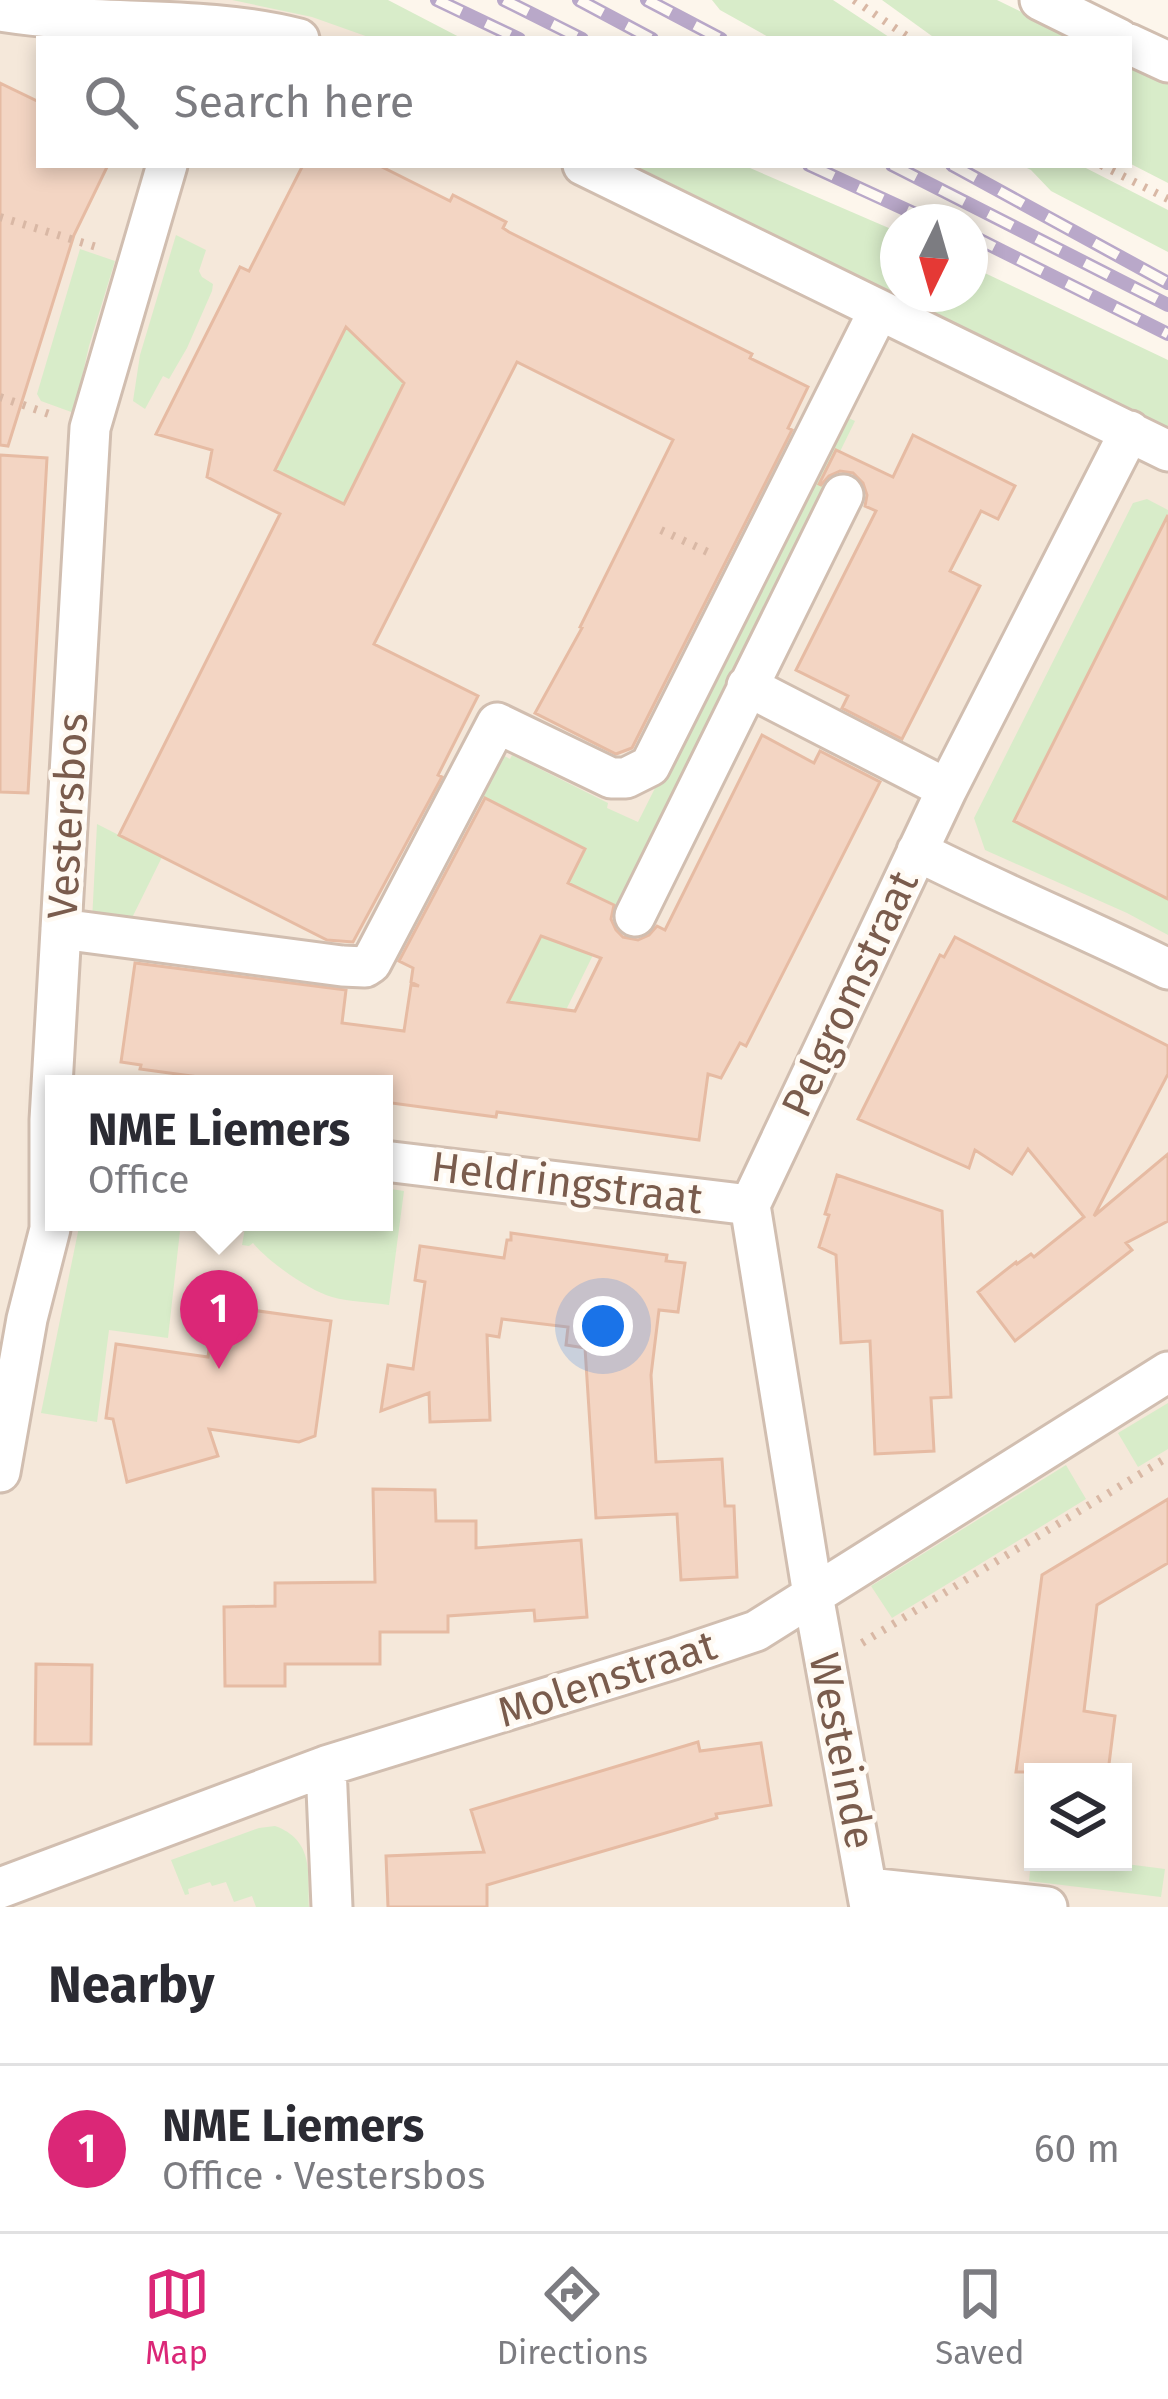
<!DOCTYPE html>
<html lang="en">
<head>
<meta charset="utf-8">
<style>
	body { margin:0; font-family:"Fira Sans",sans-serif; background:#f2f2f3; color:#2b2b33 }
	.controls { position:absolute; right:36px; bottom:36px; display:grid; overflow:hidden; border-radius:0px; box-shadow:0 6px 18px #0003 }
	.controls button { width:108px; height:108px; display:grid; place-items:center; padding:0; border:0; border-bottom:3px solid #e1e1e2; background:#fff; color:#2b2b33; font:60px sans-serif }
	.compass { position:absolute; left:880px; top:204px; width:108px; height:108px; border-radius:50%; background:#fff; box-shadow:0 6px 18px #0003; rotate:185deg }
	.you { position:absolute; left:603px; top:1326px; width:42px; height:42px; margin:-30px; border:9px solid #fff; border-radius:50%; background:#1a73e8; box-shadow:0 0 0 18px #1a73e833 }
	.badge { display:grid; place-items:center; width:78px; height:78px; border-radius:50%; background:#db2777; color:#fff; font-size:39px; font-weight:700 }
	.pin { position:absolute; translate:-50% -99px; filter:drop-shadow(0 3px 6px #0008) }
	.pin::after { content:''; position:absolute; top:63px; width:42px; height:36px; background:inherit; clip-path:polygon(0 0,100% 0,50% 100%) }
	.popup { position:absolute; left:45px; top:1075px; width:348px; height:156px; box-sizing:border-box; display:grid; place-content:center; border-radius:0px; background:#fff; filter:drop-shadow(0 3px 9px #0005); font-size:39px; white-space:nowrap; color:#7c7c81 }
	.popup b { font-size:45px; color:#2b2b33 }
	.popup::after { content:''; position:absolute; left:50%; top:100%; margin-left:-24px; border:24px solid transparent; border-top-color:#fff }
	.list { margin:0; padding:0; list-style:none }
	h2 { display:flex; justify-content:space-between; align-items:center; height:156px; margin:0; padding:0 48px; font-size:51px }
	h2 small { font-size:39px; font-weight:400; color:#7c7c81 }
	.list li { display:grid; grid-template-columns:78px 1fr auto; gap:36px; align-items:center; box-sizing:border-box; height:168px; padding:0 48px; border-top:3px solid #e1e1e2 }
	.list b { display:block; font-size:45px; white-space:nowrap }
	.list p { margin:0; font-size:39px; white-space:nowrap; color:#7c7c81 }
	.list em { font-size:39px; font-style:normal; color:#7c7c81 }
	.icon { flex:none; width:66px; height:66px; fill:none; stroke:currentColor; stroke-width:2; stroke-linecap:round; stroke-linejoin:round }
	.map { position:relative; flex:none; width:1168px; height:1907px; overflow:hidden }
	.search { position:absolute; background:#fff; box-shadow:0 6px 18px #0003; left:36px; right:36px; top:36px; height:132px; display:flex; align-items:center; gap:30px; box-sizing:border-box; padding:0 42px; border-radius:0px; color:#7c7c81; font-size:45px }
	.sheet { height:324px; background:#fff }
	nav { display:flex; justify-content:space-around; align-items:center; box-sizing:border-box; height:168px; border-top:3px solid #e1e1e2; background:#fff; font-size:33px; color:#7c7c81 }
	nav a { display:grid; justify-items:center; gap:6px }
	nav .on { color:#db2777 }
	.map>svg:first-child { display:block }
	.residential { fill:#f5e8da; fill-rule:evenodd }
	.green { fill:#d8ecc9; fill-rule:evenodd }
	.building { fill:#f3d5c3; stroke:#e6bba3; stroke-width:3; fill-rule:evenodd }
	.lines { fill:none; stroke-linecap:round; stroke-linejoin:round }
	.minor-casing { stroke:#d1beb0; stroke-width:45 }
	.path { stroke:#d9b8a5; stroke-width:8; stroke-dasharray:3 9; stroke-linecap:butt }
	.minor { stroke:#fff; stroke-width:39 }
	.rail-casing { stroke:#b9a8c9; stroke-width:14 }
	.rail { stroke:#fffaf3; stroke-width:9; stroke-dasharray:27; stroke-linecap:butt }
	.labels { text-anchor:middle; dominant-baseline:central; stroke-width:9; stroke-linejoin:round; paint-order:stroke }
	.street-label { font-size:42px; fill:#7a5c4d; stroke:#fffaf3 }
</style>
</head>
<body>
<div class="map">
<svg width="1168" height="1907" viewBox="0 0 1168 1907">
	<rect width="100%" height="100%" fill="#fdf6ec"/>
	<path class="residential" d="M0,0H362L442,39H39V165H700L898,294L1168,397V1907H0ZM54,1084H384V1222H54ZM1033,1772H1123V1862H1033Z"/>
	<path class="green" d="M232,0H388L463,39H374L312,17Z
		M712,0H833L892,39H772L720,10Z
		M882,0H997L1077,39H936Z
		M1129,64L1168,83V183L1129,163Z
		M634,165H743L898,232V294H970V266L1168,360V430Z
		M1021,165H1080L1168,210V252L1051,191L1031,170Z
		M176,235L206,250L199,271L202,277L213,284L212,291L187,348L169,379L163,376L145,409L133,401L140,355Z
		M80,249L115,261L89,346L74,413L41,401L37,394Z
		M347,325L358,330L357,337L404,383L344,504L275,470Z
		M842,415L855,421L566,1010L428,991L455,935L525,969L585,850L474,793L495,751L510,759L512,755L608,803L607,808L638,822Z
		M1147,499L1168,510V550L1155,852L1139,884L1168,900V935L1127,913L985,850L974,818L1133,503ZM1099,651L1159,681L1073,850L1014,820Z
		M97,824L162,857L128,926L92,921Z
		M384,1188L404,1191L389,1305C371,1302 350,1302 332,1297C308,1290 269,1262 253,1243L249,1246L242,1245L246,1222H384Z
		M80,1222H181L168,1338L109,1330L97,1422L41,1413Z
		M1168,1403V1449L1138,1467L1118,1433Z
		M1066,1465L1086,1499L892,1618L871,1586Z
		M275,1826C314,1840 308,1873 309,1907H256L252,1896L234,1902L226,1882L212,1886L210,1882L188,1889L189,1894L185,1895L171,1860L259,1828Z
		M1032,1852L1033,1862H1111L1165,1869L1161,1897L1029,1881Z"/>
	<path class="building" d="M0,83L39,102V165H108L74,235L8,446L0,445Z
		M303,165H378L450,201L453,195L506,222L503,228L509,232L752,354L750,358L808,387L788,428L792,430L632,748L616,754L535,713L582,628L580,627L673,440L517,362L374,644L478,696L438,775L442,777L353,942L327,940L119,835L280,514L207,477L212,450L156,434L240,267L249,271ZM346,327L404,383L344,504L275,470Z
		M913,435L1015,486L998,519L981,511L950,571L980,586L902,739L842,708L848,696L796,670L876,511L865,506L867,495L863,483L853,473L840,471L829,476L821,485L819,484L836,450L893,477Z
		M0,455L47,458L28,793L0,792Z
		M1168,515V899L1014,821Z
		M762,735L814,763L820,751L880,782L746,1046L740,1043L721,1078L708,1074L699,1140L497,1112L496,1117L384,1102V1084H250L140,1069L141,1065L121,1062L135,963L346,990L342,1023L404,1031L411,985L419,986L411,982L413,968L399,961L485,798L585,849L568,883L614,905L611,919L616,930L623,937L638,940L649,935L657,926L665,930ZM541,936L601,958L575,1011L508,1002Z
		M955,937L1168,1046V1074L1094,1216L1168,1154V1221L1126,1243L1132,1250L1015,1341L978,1292L1016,1262L1017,1264L1031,1254L1034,1257L1084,1217L1028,1149L1012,1174L975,1150L969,1168L858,1119L940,955L944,957Z
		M837,1175L942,1211L951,1397L931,1398L934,1451L875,1454L870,1341L841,1343L836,1255L819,1247L829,1215L825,1214Z
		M511,1233L667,1255L666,1261L685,1263L678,1312L659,1310L651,1375L656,1462L722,1459L725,1506H734L737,1577L681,1580L677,1514L596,1518L585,1348L566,1345L568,1327L502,1319L499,1337L487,1335L490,1420L430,1422L429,1393L381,1411L388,1365L413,1369L425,1282L415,1280L420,1246L504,1258L507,1240H511Z
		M215,1305L331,1321L315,1436L299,1442L209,1429L218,1456L127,1482L113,1419L106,1418L116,1344L208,1357Z
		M373,1489L435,1490L436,1521H476V1548L581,1540L587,1617L535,1621L534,1610L448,1616V1632H380V1664H285V1686H225L224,1607L275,1606V1583L375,1582Z
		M1168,1499V1563L1097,1605L1084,1711L1115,1716L1108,1772H1016L1042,1575Z
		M36,1664L92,1665L91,1744H35Z
		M698,1742L700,1751L761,1743L771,1805L716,1814L717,1818L487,1885V1907H388L386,1856L484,1852L471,1810Z"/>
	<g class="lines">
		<defs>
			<path id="minor" d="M1040,0L1119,39
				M0,11C99,27 201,14 299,39
				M1129,44L1168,62
				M583,165L1168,451
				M747,686L947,789
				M917,851C1000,893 1085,928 1168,969
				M635,916L843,495
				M61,929L342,966L365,967L371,963L497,723L611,778H626L650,766L879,310
				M384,1161L750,1205
				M0,1472L27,1319L50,1229V1120L90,428L167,165
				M326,1766L332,1907
				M0,1888L326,1766L673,1659L756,1631L1168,1372
				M868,1888L1047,1907
				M870,1907L813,1595L750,1205L947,789L1130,431"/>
		</defs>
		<use href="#minor" class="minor-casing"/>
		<path class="path" d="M854,0L911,39
			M1101,165L1168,199
			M0,217L103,249
			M0,397L55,416
			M661,530L714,555
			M862,1643L1168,1457"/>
		<use href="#minor" class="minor"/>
		<defs>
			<path id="rail" d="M437,0L519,39
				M504,0L582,39
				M579,0L652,39
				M647,0L721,39
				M809,165L933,222
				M892,165L1168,305
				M952,165L1168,283
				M970,235L1168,334"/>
		</defs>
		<use href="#rail" class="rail-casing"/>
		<use href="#rail" class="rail"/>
	</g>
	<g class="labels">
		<g class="street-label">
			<text transform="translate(68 816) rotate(-87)">Vestersbos</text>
			<text transform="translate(850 994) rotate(-65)">Pelgromstraat</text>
			<text transform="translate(567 1183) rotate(7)">Heldringstraat</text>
			<text transform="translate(607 1679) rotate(-18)">Molenstraat</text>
			<text transform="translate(842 1751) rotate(79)">Westeinde</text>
		</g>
	</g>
</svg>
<div class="controls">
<button><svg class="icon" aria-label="layers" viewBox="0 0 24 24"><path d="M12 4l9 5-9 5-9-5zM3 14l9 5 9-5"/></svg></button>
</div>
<svg class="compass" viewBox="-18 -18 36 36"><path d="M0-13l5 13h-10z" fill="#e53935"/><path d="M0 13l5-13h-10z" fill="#7c7c81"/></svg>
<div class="you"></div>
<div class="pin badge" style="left:219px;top:1369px">1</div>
<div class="popup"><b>NME Liemers</b>Office</div>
<div class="search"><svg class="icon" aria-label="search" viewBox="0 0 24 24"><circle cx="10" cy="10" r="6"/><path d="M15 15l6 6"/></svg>Search here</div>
</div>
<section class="sheet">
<h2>Nearby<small></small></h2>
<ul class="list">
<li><span class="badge">1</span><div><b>NME Liemers</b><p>Office · Vestersbos</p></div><em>60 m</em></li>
</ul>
</section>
<nav>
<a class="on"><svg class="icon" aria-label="map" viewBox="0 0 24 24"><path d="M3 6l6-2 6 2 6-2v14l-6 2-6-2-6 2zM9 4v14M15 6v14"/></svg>Map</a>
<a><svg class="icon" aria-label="directions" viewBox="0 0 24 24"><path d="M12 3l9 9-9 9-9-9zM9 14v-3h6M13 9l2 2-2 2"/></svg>Directions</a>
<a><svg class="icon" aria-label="saved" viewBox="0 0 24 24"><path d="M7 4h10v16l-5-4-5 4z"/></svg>Saved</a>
</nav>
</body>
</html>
